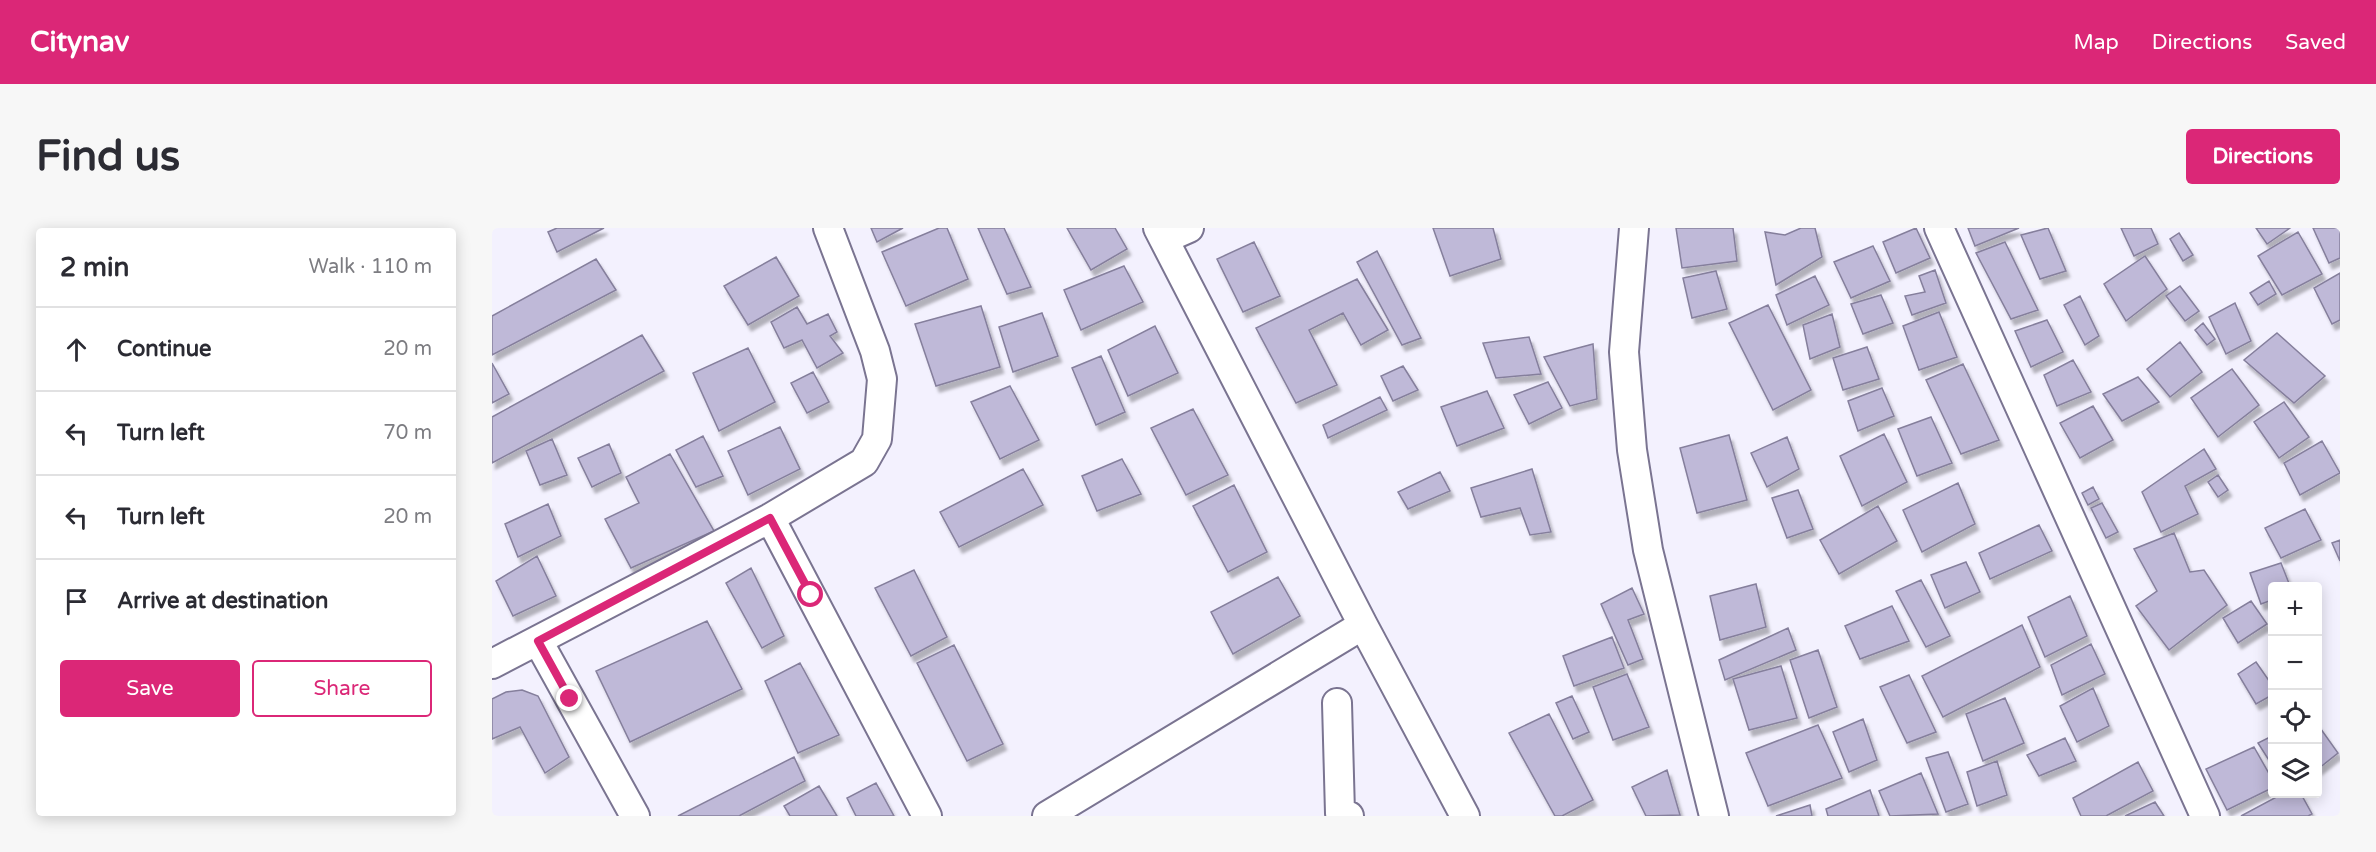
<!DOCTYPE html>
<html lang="en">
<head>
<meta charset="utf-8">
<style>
	body { margin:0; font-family:"Varela Round",sans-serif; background:#f7f7f7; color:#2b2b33 }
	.controls { position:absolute; right:18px; bottom:18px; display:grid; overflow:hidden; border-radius:6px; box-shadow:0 3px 15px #0003 }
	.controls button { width:54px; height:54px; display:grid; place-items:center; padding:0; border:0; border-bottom:2px solid #e1e1e2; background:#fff; color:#2b2b33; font:30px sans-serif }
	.stop { position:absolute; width:18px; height:18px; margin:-14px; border:4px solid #db2777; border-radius:50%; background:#fff }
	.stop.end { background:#db2777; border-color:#fff; box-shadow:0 2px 6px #0008 }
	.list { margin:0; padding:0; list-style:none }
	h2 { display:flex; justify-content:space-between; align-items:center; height:78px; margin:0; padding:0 24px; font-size:26px }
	h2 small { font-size:20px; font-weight:400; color:#7c7c81 }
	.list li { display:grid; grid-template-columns:39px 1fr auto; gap:18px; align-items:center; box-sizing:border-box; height:84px; padding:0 24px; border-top:2px solid #e1e1e2 }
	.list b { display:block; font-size:22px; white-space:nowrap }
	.list em { font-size:20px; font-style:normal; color:#7c7c81 }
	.actions { display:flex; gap:12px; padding:18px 24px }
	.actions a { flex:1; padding:14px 0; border:2px solid #db2777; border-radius:6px; text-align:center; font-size:21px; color:#db2777 }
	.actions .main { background:#db2777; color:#fff }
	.icon { flex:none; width:33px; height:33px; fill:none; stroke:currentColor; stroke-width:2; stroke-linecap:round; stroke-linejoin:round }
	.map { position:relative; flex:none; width:1848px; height:588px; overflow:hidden; border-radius:6px }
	header { display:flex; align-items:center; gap:36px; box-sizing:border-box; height:84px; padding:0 30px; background:#db2777; color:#fff }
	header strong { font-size:28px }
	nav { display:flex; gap:33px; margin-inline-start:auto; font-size:21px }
	.intro { display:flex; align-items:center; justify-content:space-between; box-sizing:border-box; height:144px; padding:0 36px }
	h1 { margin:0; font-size:42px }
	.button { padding:15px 27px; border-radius:6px; background:#db2777; color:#fff; font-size:21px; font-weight:700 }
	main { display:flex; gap:36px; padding:0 36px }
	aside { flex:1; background:#fff; border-radius:6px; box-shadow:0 3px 15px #0003 }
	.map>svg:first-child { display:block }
	.building { fill:#bfb9d8; stroke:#857f9c; stroke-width:1.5; filter:url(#shadow) }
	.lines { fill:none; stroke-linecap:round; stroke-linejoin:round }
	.street-casing { stroke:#7a7491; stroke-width:32 }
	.street { stroke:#fff; stroke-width:28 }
	.route { stroke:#db2777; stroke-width:8 }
</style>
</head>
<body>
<header>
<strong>Citynav</strong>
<nav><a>Map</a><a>Directions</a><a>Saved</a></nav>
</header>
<div class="intro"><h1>Find us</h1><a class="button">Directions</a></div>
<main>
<aside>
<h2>2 min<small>Walk · 110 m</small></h2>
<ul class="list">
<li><svg class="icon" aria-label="ahead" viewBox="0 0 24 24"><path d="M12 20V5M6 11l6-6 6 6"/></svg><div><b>Continue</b></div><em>20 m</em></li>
<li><svg class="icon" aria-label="left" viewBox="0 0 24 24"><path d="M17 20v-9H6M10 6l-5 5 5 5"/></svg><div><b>Turn left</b></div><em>70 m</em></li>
<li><svg class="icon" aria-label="left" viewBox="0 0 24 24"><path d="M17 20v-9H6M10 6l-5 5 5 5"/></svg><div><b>Turn left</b></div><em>20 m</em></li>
<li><svg class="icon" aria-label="arrive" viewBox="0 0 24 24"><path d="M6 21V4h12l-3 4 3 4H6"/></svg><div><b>Arrive at destination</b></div></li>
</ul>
<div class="actions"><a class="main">Save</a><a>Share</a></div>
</aside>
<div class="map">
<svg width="1848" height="588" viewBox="0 0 1848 588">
	<defs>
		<filter id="shadow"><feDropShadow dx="3.5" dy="6" stdDeviation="1.5" flood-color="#0004"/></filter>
	</defs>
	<rect width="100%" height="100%" fill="#f3f1fe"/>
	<path class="building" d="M65,0H112L65,24L56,4Z
		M379,0H411L385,14Z
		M447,0H455L476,51L414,78L390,24Z
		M486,0H512L539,59L515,66Z
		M575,0H623L635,21L599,42Z
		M941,0H1001L1009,31L958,48Z
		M1184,0H1241L1245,33L1190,40Z
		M1309,0H1323L1330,29L1284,57L1273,4L1293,7Z
		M1424,0L1438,30L1404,45L1391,14Z
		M1476,0H1527L1483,18Z
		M1556,0L1574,43L1548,51L1529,7Z
		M1629,0H1659L1666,16L1642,28Z
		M1764,0H1798L1775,16Z
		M1821,0H1848V30L1837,35Z
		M1806,4L1830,46L1790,67L1766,28Z
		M1687,5L1701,27L1691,33L1678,11Z
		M762,14L788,68L751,84L725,31Z
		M1513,14L1546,82L1519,91L1484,25Z
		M1381,18L1398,53L1359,70L1342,34Z
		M885,23L929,110L910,117L865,34Z
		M1653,28L1675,61L1634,93L1612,56Z
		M284,29L307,68L256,97L232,58Z
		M104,31L124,62L0,127V88Z
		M632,38L651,74L589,102L572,62Z
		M1443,42L1454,75L1420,87L1413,68L1433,64L1427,48Z
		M1224,43L1235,81L1200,90L1191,50Z
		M1848,45V92L1840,96L1822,60Z
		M1323,48L1337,77L1295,97L1284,67Z
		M865,51L896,102L869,117L851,85L817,102L845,157L804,175L764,100Z
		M1777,53L1784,66L1766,77L1758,65Z
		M1688,58L1707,83L1693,93L1674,68Z
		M1389,67L1401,95L1371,106L1359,76Z
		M1588,68L1607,108L1593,117L1572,77Z
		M1743,75L1759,113L1734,126L1717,89Z
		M1276,77L1319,162L1281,182L1237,95Z
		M489,78L508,139L444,158L423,96Z
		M305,79L315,96L336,86L345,104L338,108L351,125L325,140L310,112L292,120L279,94Z
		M1447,84L1465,129L1427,142L1411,98Z
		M550,85L566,128L521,144L507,99Z
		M1340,86L1348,119L1318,131L1311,97Z
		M1555,92L1571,124L1539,139L1523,103Z
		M1711,95L1723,111L1715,117L1703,102Z
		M663,98L686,145L636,168L616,122Z
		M1785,105L1833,148L1802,175L1752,132Z
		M150,107L172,143L0,235V189Z
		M1037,109L1049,146L1004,150L991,115Z
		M1688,114L1710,144L1678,169L1655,141Z
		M1101,116L1105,171L1078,178L1052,129Z
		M1375,119L1387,151L1351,162L1341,130Z
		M256,120L283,174L227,203L201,145Z
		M609,128L633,184L604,197L580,140Z
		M1581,132L1599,164L1565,178L1552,147Z
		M0,135L17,166L0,175Z
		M1471,136L1507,212L1469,226L1434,152Z
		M911,138L926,162L901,173L889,148Z
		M1740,141L1767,177L1726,209L1699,170Z
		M321,144L337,174L315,185L299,155Z
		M1646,149L1667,174L1630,193L1611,166Z
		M1056,154L1070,180L1037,196L1022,167Z
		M518,158L547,212L508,231L479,174Z
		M1390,160L1402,188L1366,203L1356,173Z
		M995,163L1012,200L965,218L949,179Z
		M888,169L895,182L836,210L831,197Z
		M1792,174L1817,209L1787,230L1762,194Z
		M1601,178L1621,212L1588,230L1568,195Z
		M701,181L736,247L694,267L659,200Z
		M1439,189L1460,235L1425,248L1406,201Z
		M288,199L308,241L256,267L236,223Z
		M1392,206L1415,254L1370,278L1348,228Z
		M1237,207L1255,272L1205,285L1188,220Z
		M211,208L231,248L204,259L184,222Z
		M1295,209L1307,241L1275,259L1259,225Z
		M60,211L75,247L48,257L34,223Z
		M1830,213L1848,245L1808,267L1792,235Z
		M117,216L129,245L100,259L86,230Z
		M1712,221L1724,241L1693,258L1706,286L1669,304L1650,264Z
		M178,226L222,303L139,340L113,291L147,275L134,249Z
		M630,231L649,266L605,283L590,248Z
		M531,241L551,277L467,319L448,284Z
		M1040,241L1059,304L1038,307L1028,280L989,289L979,260Z
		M948,244L958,263L916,281L906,264Z
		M1726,247L1736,262L1726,269L1716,254Z
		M1466,255L1483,296L1430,324L1411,282Z
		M742,257L775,324L736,344L701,278Z
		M1601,259L1607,271L1596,277L1590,265Z
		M1306,262L1321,301L1295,310L1280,270Z
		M1610,275L1626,304L1614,310L1599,280Z
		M56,276L69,308L26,329L13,296Z
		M1386,278L1405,313L1347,346L1328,312Z
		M1813,281L1829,312L1789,330L1773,300Z
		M1547,297L1560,323L1498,351L1487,325Z
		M1682,305L1698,344L1712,342L1735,377L1677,422L1644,378L1665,363L1642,321Z
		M1848,312V333L1840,315Z
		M45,328L64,368L21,388L4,353Z
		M1474,334L1488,364L1453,380L1439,347Z
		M1789,335L1798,358H1780V372L1769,376L1758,345Z
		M259,340L292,408L270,420L234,355Z
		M422,342L455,409L419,428L383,360Z
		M786,349L808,388L741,426L719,384Z
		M1429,352L1458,408L1434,419L1404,363Z
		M1264,356L1274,399L1228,412L1218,368Z
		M1140,360L1152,386L1136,392L1151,431L1136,437L1109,376Z
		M1578,368L1595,408L1553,429L1536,389Z
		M1759,373L1775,396L1746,415L1731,390Z
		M1400,378L1417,413L1368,431L1353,398Z
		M215,393L250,461L138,514L104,443Z
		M1530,397L1548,439L1451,489L1430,448Z
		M1296,400L1304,422L1233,452L1227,432Z
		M1120,409L1132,440L1082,458L1071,428Z
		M1599,416L1613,446L1570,467L1559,437Z
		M462,417L511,516L475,533L425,435Z
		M1326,422L1345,479L1317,490L1298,432Z
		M1764,434L1780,457V467L1764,476L1746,446Z
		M308,435L347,507L306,525L273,453Z
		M1289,438L1305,490L1257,502L1241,451Z
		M1135,446L1157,499L1121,512L1101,459Z
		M1417,447L1444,504L1415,515L1388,459Z
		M1601,460L1617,498L1585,514L1568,478Z
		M30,462L46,468L77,529L53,545L28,499L0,511V471L14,464Z
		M1080,468L1097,504L1081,511L1064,475Z
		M1513,470L1532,515L1491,533L1474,486Z
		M1057,486L1101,572L1070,588H1063L1017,505Z
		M1371,491L1385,532L1357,544L1341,504Z
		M1326,497L1350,550L1276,578L1254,525Z
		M1826,497L1846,525L1826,541Z
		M1780,508V537L1766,515Z
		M1573,510L1584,533L1547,548L1535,527Z
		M1762,519L1780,551V560L1735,582L1714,541Z
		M1456,524L1476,576L1454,584L1434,530Z
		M302,529L313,553L247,588H186Z
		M1505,533L1515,567L1485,578L1475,544Z
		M1646,534L1661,563L1614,588H1589L1581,570Z
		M1175,542L1188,587L1154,588L1140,559Z
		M1429,545L1446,586L1398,588L1387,563Z
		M384,555L402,588H364L355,570Z
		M327,558L345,588H298L292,578Z
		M1378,562L1387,588H1336L1334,581Z
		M1790,566H1809L1820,586L1816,588H1749Z
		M1663,574L1672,588H1633Z
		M1318,577L1320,588H1284Z"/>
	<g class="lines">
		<defs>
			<path id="street" d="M666,0L871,397L973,588
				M1142,0L1132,124L1140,222L1156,322L1222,588
				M1447,0L1713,588
				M672,11L697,0
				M278,290L435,588
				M46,413L143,588
				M0,436L192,336L278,290L372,234L385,211L390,151L383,123L336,0
				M845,475L848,585L857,588
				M555,588L871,397"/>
		</defs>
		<use href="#street" class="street-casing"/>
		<use href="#street" class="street"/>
	</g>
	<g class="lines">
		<path class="route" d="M78,471L46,413L278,290L319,367"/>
	</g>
</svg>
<div class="controls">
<button>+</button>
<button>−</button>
<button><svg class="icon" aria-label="locate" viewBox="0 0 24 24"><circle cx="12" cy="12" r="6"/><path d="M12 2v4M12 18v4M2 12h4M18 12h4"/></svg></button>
<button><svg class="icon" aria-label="layers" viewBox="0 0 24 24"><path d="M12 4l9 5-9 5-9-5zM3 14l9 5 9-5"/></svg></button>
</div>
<div class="stop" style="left:319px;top:367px"></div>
<div class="stop end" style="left:78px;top:471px"></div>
</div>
</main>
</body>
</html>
